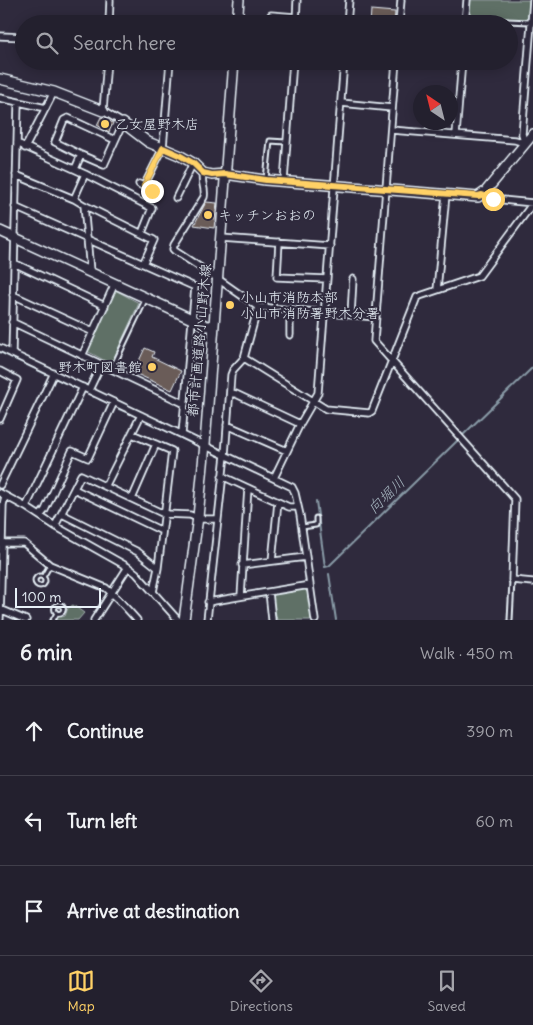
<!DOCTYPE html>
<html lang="en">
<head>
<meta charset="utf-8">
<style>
	body { margin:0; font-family:Delius,"Klee One",sans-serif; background:#2b2836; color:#f1f3f6 }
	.compass { position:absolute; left:413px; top:85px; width:45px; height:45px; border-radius:50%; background:#23202e; box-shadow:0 2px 12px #0003; rotate:325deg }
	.scale { position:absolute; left:15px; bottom:12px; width:86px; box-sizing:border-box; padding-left:5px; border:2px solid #e8f1f8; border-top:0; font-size:14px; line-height:18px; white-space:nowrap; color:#e8f1f8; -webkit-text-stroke:4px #2f2a3d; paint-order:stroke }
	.stop { position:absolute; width:15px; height:15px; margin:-11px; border:4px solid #ffd166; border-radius:50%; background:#fff }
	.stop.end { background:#ffd166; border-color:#fff; box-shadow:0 1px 5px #0008 }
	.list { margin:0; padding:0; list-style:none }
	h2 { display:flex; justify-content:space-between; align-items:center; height:65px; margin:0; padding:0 20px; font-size:21px }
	h2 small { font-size:16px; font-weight:400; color:#a3a3aa }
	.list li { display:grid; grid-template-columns:32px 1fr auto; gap:15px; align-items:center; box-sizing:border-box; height:90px; padding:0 20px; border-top:1px solid #403e4a }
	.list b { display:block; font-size:19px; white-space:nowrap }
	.list em { font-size:16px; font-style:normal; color:#a3a3aa }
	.icon { flex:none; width:28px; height:28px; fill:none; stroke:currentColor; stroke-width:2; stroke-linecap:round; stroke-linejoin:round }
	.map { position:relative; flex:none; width:533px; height:620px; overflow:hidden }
	.search { position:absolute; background:#23202e; box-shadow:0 2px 12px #0003; left:15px; right:15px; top:15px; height:55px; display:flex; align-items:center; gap:12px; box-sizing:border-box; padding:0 18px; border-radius:28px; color:#a3a3aa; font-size:19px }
	.sheet { height:335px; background:#23202e }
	nav { display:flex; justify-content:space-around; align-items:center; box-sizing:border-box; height:70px; border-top:1px solid #403e4a; background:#23202e; font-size:14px; color:#a3a3aa }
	nav a { display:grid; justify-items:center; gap:2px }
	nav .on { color:#ffd166 }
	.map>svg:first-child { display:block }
	.green { fill:#5f6f66; stroke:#a4b0af }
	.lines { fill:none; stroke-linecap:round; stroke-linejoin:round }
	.stream { stroke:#899ba7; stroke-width:2 }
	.building { fill:#6b5b59; stroke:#e8f1f8 }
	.lane-casing { stroke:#e8f1f8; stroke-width:7 }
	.street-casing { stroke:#e8f1f8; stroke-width:9 }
	.secondary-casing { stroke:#e8f1f8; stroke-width:12 }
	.lane { stroke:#2f2a3d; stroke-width:3 }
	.street { stroke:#2f2a3d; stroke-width:5.5 }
	.secondary { stroke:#2f2a3d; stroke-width:9 }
	.route { stroke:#ffd166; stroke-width:6 }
	.poi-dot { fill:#ffd166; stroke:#2f2a3d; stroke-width:2 }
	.labels { text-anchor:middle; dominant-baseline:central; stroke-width:4; stroke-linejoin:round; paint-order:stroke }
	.poi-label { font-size:14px; fill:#e8f1f8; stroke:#2f2a3d; text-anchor:start }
	.street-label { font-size:14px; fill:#e8f1f8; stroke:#2f2a3d }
	.water-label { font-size:15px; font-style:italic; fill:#a8b8c2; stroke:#2f2a3d }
</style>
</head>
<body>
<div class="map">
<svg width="533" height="620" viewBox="0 0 533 620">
	<rect width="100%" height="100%" fill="#2f2a3d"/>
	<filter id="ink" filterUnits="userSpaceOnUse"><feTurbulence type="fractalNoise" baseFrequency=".02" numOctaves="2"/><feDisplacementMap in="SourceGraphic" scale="10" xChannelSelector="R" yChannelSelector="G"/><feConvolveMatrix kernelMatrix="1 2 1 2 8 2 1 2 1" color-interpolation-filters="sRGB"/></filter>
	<g filter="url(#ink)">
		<path class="green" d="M470,0H529L528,18L525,20L471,17L469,14Z
			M115,290L139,303L111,364L87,351Z
			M304,589L308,593L312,620H277L272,595L275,593Z
			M73,605L84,613L78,620H56L57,618L65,616L68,608Z"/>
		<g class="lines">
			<path class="stream" d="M0,352L46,374
				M57,379L65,383
				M70,385L76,388
				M87,393L94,397
				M99,399L108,403
				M119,409L136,416
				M147,421L193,444
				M463,435L533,367
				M213,453L219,456
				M230,461L251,470
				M316,501L325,567L329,566L458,440
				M329,574L336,620"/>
		</g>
		<path class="building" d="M371,10L395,12L394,24H370Z
			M101,117L113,123L109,132L97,125Z
			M206,202L217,203L214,228L194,225Z
			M145,348L154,352L152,357L181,371L172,390L130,371L135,361L138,363Z"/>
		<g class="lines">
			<defs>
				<path id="lane" d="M466,19L530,22
					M266,179L270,141L286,142
					M112,369L146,298
					M302,527L316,525V518
					M35 581a5 5 0 1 1 10 0a5 5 0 1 1-10 0Z
					M43,577L50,565
					M54.5 609a4.5 4.5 0 1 1 9 0a4.5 4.5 0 1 1-9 0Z
					M53,620L57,613
					M510,620L512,581"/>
				<path id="street" d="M271,15L296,17
					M109,24L110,0
					M296,24L297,0
					M347,24L349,0
					M399,24L401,0
					M465,24L467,0
					M0,36L24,37
					M376,61L396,63
					M396,61L374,341L515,499L512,580L533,582
					M0,98L46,108
					M341,103L392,108
					M391,130L515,140L525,143
					M456,135L462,61
					M17,143L85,174L152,208L142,233
					M525,143L522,134L533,0
					M25,148L54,92
					M81,155L55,142L64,120L68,118L115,140
					M75,169L81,155L104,165L123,123L103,111L107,61
					M203,173C200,182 206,188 204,197L174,245L173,249L175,251L218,279L258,307L376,317
					M85,174L74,199L84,205L90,271
					M16,175L74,199
					M284,181L293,61
					M139,184L152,191
					M144,186L163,148L170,61
					M482,195L493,199L533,203
					M176,198L193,163
					M84,205L154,240L143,264
					M15,207L195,287L182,434
					M221,238L330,246
					M279,242L277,277L327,279
					M14,263L105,306
					M437,290L446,194
					M13,295L93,332
					M351,315L353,279
					M12,322L185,404
					M290,335V311
					M0,348L292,487L295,493L300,515L315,620
					M12,354L18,103
					M82,356L115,283
					M244,358L326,409L369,413L372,411L417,297L479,276L533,203
					M0,371L17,380L0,419
					M89,390L101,365
					M230,393L236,394L300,424
					M227,425L287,451
					M222,476L289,507H298
					M274,478L300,424L318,393L344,61
					M0,485L54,373
					M106,485L141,415
					M74,489L162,531
					M0,493L26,507L55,526L128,567L136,573L178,620
					M132,499L156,444
					M26,507L83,387
					M62,514L138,552L158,568L172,451L132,434
					M40,516L45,510L72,451L88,458L114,402
					M55,526L81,475L164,514L190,515L200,519H218
					M2,543H24L50,565L106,588L118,599L137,620
					M272,561L278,502
					M242,565L306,557
					M153,592L158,568
					M269,592L272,620
					M241,596L248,488
					M208,602L310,585
					M0,609L26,620
					M0,619L3,505L5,496
					M94,620L128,567
					M207,620L225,455L231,375L233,370L244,358L258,307"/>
				<path id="secondary" d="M237,24L239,0
					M0,79L54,92L103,111
					M123,123L148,142L179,155L193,163L203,173L212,175L225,174L265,180L478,197L485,192L533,134
					M0,231L207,326H214
					M184,620L198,517L205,444L234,61"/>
			</defs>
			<use href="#lane" class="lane-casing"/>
			<use href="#street" class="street-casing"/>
			<use href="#secondary" class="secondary-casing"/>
			<use href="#lane" class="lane"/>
			<use href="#street" class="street"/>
			<use href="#secondary" class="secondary"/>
		</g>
	</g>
	<g class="lines" filter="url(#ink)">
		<path class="route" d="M152,191L144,186L163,148L179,155L193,163L203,173L212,175L225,174L266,180L478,196L482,195L493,199"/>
	</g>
	<g class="poi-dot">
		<circle cx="105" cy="124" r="5"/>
		<circle cx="208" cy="215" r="5"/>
		<circle cx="230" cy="305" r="5"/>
		<circle cx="152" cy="367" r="5"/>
	</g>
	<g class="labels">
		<g class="poi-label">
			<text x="115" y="124">乙女屋野木店</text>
			<text x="218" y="215">キッチンおおの</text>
			<text x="240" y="297">小山市消防本部<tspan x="240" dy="16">小山市消防署野木分署</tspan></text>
			<text x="142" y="367" text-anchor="end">野木町図書館</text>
		</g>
		<g class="street-label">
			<text transform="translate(199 340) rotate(-85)">都市計画道路小山野木線</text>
		</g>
		<g class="water-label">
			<text transform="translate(386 495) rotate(-44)">向堀川</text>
		</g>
	</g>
</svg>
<svg class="compass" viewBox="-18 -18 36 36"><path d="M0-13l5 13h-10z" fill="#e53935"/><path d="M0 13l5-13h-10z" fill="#a3a3aa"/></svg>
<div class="scale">100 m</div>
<div class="stop" style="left:493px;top:199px"></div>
<div class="stop end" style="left:152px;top:191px"></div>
<div class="search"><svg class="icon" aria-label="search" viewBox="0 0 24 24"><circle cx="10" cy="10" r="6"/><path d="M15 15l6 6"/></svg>Search here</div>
</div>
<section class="sheet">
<h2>6 min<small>Walk · 450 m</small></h2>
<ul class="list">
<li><svg class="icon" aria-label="ahead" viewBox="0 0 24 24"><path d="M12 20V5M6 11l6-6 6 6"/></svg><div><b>Continue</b></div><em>390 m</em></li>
<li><svg class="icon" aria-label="left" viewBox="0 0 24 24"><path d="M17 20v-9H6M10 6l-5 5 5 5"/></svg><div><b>Turn left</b></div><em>60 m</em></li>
<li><svg class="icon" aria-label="arrive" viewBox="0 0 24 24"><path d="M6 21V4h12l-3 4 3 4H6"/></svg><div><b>Arrive at destination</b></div></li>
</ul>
</section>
<nav>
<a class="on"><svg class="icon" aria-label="map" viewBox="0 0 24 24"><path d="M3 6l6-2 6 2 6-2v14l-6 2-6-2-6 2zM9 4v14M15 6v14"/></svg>Map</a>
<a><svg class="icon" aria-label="directions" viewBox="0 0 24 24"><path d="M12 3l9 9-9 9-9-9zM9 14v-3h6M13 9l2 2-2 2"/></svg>Directions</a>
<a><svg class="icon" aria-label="saved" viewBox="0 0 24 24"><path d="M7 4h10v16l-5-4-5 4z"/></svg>Saved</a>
</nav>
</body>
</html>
